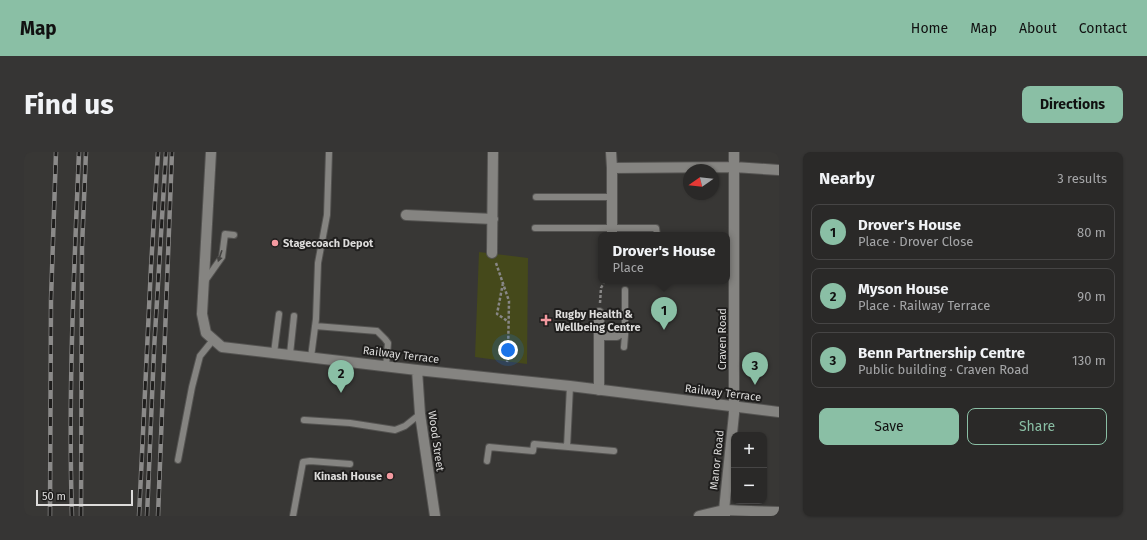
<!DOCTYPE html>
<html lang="en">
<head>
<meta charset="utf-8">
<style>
	body { margin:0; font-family:"Fira Sans",sans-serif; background:#363534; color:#f1f3f6 }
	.controls { position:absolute; right:12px; bottom:12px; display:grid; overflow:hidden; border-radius:8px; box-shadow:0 1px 3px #0004 }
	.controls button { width:36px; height:36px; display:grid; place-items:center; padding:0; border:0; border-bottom:1px solid #464545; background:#2a2928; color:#f1f3f6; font:20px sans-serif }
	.compass { position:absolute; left:659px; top:12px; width:36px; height:36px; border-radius:50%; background:#2a2928; box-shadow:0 1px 3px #0004; rotate:256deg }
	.scale { position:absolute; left:12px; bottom:10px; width:97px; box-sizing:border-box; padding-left:4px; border:2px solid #dddcdb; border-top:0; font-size:11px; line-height:14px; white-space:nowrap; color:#dddcdb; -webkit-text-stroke:3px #1f1e1d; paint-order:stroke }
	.you { position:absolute; left:484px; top:198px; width:14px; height:14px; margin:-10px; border:3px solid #fff; border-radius:50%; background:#1a73e8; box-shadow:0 0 0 6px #1a73e833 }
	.badge { display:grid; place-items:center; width:26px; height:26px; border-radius:50%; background:#8abfa5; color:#111; font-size:13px; font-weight:700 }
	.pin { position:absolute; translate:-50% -33px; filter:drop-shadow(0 1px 2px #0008) }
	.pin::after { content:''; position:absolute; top:21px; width:14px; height:12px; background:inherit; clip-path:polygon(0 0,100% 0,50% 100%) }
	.popup { position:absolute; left:574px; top:80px; width:132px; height:52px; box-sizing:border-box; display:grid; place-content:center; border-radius:8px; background:#2a2928; filter:drop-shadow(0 1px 3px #0005); font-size:13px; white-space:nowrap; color:#a5a6a8 }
	.popup b { font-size:15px; color:#f1f3f6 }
	.popup::after { content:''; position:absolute; left:50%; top:100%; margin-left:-8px; border:8px solid transparent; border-top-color:#2a2928 }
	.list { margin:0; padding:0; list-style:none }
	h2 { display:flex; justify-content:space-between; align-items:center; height:52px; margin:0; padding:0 16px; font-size:17px }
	h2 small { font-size:13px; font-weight:400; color:#a5a6a8 }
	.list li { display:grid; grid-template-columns:26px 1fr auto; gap:12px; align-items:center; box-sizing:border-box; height:56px; margin:0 8px 8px; padding:0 8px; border:1px solid #464545; border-radius:8px }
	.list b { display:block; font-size:15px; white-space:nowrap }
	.list p { margin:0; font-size:13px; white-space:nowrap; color:#a5a6a8 }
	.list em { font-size:13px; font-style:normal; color:#a5a6a8 }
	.actions { display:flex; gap:8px; padding:12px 16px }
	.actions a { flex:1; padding:9px 0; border:1px solid #8abfa5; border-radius:8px; text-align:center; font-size:14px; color:#8abfa5 }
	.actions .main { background:#8abfa5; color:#111 }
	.map { position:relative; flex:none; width:755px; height:364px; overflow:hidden; border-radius:8px }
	header { display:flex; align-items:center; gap:24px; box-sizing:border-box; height:56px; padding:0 20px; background:#8abfa5; color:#111 }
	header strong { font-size:19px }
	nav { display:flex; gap:22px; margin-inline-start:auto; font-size:14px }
	.intro { display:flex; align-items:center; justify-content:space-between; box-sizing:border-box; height:96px; padding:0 24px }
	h1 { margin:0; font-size:28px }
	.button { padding:10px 18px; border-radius:8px; background:#8abfa5; color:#111; font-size:14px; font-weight:700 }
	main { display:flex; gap:24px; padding:0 24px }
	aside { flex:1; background:#2a2928; border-radius:8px; box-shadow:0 1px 3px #0004 }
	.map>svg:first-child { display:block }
	.green { fill:#45491b }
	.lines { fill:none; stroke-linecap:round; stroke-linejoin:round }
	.service-casing { stroke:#545351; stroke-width:8 }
	.minor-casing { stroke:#545351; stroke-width:12 }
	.tertiary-casing { stroke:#545351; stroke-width:12 }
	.path { stroke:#888786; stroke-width:2.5; stroke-dasharray:3 2; stroke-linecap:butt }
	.service { stroke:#858481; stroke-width:6 }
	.minor { stroke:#858481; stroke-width:10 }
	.tertiary { stroke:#858481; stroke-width:10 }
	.rail-casing { stroke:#8b8a89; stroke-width:4.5 }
	.rail { stroke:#1f1e1d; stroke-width:3; stroke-dasharray:9; stroke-linecap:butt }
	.oneway { fill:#434240 }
	.poi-dot { fill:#f49aa0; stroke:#1f1e1d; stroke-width:1.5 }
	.labels { text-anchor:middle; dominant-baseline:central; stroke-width:4; stroke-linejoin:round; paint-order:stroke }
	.poi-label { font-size:11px; font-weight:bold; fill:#dddcdb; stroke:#1f1e1d; text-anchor:start }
	.street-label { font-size:11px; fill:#dddcdb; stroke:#1f1e1d }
</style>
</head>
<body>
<header>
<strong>Map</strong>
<nav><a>Home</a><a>Map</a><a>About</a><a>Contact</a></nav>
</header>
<div class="intro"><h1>Find us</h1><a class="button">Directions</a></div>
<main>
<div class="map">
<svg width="755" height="364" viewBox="0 0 755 364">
	<rect width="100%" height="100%" fill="#383735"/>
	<path class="green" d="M455,100L504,106L503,212L451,205Z"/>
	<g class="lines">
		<defs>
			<path id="service" d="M512,45H588
				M511,76H632L633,83
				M181,129L198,105L201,82L210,83
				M291,174L353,179L361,187L364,191L362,214
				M598,183H601L600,195
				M601,183V138
				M250,201L255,162
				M266,202L270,164
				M287,205L292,167L294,111L303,63L305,0
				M280,268L326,271L371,278L381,274L396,262
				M543,295L546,234
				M154,308L168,235L176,204L189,188
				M463,309L465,295L509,299L510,292L590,299
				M269,364L279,310L286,309L326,312"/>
			<path id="minor" d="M587,0L588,16L710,15L755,18
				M588,16V83
				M382,63L469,67
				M468,101L469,0
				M576,183H593
				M575,238V161
				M675,364L700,358L755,360
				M701,364L700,358L710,262V0"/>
			<path id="tertiary" d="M187,0L178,162L182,181L198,195L393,218L546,234L755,260
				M393,218L396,262L411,364"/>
		</defs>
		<use href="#service" class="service-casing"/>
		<use href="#minor" class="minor-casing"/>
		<use href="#tertiary" class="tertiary-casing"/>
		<path class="path" d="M472,111L485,149L484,204L483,210
			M479,131L473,162L485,170
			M576,151L577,136L581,129"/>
		<use href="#service" class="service"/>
		<use href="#minor" class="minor"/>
		<use href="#tertiary" class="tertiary"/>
		<defs>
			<path id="rail" d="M26,364L27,148L32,0
				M48,364C44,243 50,121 55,0
				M57,364L58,95L62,0
				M115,364L127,115L134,0
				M123,364L130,198L142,0
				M134,364L148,0"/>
		</defs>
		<use href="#rail" class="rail-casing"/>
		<use href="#rail" class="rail"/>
	</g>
	<defs><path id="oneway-solid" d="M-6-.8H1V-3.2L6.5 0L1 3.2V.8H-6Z"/></defs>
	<use class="oneway" href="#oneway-solid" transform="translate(196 104) rotate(109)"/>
	<g class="poi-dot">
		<circle cx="251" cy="91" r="4"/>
		<path d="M520 162h4v4h4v4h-4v4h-4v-4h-4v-4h4z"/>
		<circle cx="366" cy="324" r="4"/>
	</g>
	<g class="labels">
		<g class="poi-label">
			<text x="259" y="91">Stagecoach Depot</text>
			<text x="531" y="162">Rugby Health &amp;<tspan x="531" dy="13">Wellbeing Centre</tspan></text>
			<text x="358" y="324" text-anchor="end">Kinash House</text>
		</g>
		<g class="street-label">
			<text transform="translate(698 187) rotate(-90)">Craven Road</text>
			<text transform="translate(377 203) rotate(7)">Railway Terrace</text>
			<text transform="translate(699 241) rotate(7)">Railway Terrace</text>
			<text transform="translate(412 289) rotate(82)">Wood Street</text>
			<text transform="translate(693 308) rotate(-84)">Manor Road</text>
		</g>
	</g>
</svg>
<div class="controls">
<button>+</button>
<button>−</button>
</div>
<svg class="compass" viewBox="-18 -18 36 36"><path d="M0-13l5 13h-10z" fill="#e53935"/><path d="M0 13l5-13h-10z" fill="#a5a6a8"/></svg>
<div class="scale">50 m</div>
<div class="you"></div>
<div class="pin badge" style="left:640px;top:178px">1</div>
<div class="popup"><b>Drover's House</b>Place</div>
<div class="pin badge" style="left:317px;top:241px">2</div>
<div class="pin badge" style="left:731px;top:233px">3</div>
</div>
<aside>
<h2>Nearby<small>3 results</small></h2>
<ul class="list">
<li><span class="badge">1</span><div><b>Drover's House</b><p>Place · Drover Close</p></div><em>80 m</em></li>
<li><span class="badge">2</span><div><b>Myson House</b><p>Place · Railway Terrace</p></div><em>90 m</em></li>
<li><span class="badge">3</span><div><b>Benn Partnership Centre</b><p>Public building · Craven Road</p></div><em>130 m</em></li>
</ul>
<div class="actions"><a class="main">Save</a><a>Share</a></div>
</aside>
</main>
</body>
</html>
